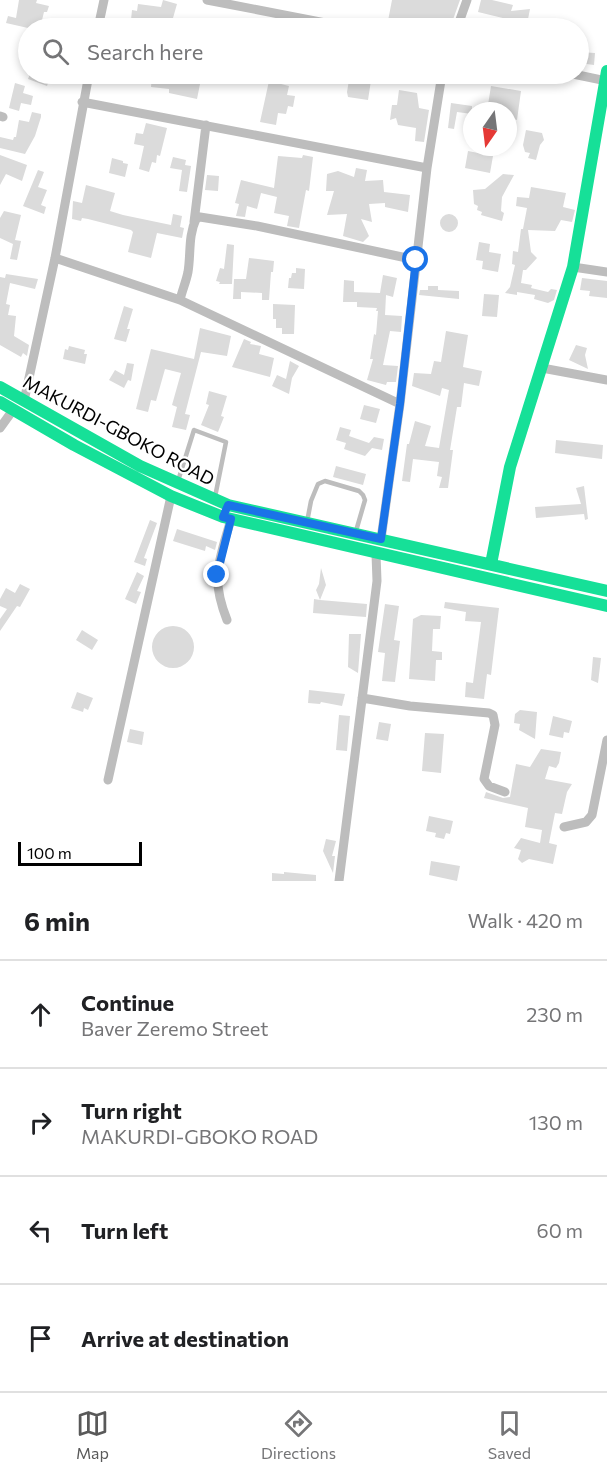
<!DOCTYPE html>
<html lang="en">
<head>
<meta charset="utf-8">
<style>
	body { margin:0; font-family:Commissioner,sans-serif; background:#f6f6f6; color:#202124 }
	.compass { position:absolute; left:463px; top:102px; width:54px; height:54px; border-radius:50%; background:#fff; box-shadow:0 3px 9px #0003; rotate:194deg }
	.scale { position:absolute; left:18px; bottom:15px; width:124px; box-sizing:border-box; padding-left:6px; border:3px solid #000; border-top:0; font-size:16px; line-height:21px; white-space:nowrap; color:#000; -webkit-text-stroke:4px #fff; paint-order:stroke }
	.stop { position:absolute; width:18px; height:18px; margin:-14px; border:4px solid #1a73e8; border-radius:50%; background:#fff }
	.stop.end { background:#1a73e8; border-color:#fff; box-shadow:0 2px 6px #0008 }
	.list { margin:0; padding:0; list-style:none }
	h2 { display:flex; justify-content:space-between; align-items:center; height:78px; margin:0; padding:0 24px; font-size:26px }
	h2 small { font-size:20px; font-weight:400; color:#757577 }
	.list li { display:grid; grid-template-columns:39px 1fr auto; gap:18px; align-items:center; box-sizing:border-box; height:108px; padding:0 24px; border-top:2px solid #e0e0e0 }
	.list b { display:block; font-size:22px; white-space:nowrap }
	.list p { margin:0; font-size:20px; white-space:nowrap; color:#757577 }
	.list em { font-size:20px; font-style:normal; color:#757577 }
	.icon { flex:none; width:33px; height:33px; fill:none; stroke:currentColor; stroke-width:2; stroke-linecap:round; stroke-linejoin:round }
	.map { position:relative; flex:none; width:607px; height:881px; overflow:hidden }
	.search { position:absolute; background:#fff; box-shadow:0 3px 9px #0003; left:18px; right:18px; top:18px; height:66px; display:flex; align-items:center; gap:15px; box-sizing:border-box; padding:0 21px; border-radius:33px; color:#757577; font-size:22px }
	.sheet { height:510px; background:#fff }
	nav { display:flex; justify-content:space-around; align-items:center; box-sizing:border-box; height:84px; border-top:2px solid #e0e0e0; background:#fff; font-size:16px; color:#757577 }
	nav a { display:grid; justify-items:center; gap:3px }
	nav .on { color:#595959 }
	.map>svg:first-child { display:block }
	.building { fill:#dbdbdb }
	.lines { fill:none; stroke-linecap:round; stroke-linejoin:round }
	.lane { stroke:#bdbdbd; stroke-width:4.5 }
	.street { stroke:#bdbdbd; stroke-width:9 }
	.fast { stroke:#16e098; stroke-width:12 }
	.route { stroke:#1a73e8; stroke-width:8 }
	.labels { text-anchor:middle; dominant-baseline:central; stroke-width:4.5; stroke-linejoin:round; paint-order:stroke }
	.street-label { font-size:18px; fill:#000; stroke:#fff }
</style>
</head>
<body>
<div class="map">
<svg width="607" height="881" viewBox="0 0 607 881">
	<rect width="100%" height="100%" fill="#fff"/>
	<path class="building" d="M19,0H37L36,3L49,6L47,12H44L40,28H28L6,23L8,16L16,18Z
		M163,0L177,4L173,18L181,20L180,28L136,27L137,21L131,20L132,10L137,11L138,4L161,7Z
		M392,0H460L450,28H396L387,26Z
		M481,0H492L513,5L511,11L530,9L527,24L478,12Z
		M579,52L595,53L594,65L579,63Z
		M30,74H51L47,86L28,79Z
		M152,74L166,76L167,74H202L197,99L169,93V89L151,87Z
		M350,74H372L368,100L348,97L347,92Z
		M269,81L289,86L287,95L295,96L293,107L288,106L286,114L278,113L276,125L260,122Z
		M15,83L25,86L23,93L33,96L31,105L21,103L19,111L9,108Z
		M491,86L521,91L517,120L508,118V111H487Z
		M399,90L417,93L419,108L429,110L424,142L415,141L416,128L398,125L396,118L390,120L392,105H397Z
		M451,103L472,106V114L457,112L454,129L448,128Z
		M32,112L41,114V117L35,136L25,154L0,148V137L13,140L14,137H16L19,120L29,122Z
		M146,123L167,128L160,156L157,155L156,163L152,162L149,172L139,169L144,146L134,144L136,133L143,134Z
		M526,130L542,133L544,140L540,145L536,160L528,158L530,153L525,152L523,145Z
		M468,151L493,156L490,173L465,168Z
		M0,155L27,165L22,181L6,174L0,185Z
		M303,155L313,157L309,191L306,190L299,228L287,226L289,216L274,213L277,197L261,193L257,209L247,206L245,217L236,216L239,204L235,203L241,180L274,188L278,156L302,158Z
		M173,157L186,160L185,165L191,166L187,192L179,191L182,170L170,168Z
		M112,158L123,161V163L128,164L125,177L109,173Z
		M356,168L367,170L365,181L383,180L384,192L410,195L408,212L385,207V203L369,204L372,222L361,219L369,236L363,242L343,236L347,214L327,215L334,191H326L327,174L338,171L354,177Z
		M38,170L44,172L38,187L47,190L41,205L46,207L44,214L23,206Z
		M503,174L514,175L502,197L501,211L504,213L502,221L481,215L482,212L477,210L478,206L474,204L473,190L485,189Z
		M207,175L219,176L218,191L205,190Z
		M86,185L115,193L110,211L123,215L171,225L173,214L182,216L180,227L184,228L182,238L157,233L151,258L128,252L133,232L131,230L88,219L82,218L81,221L72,219L73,201L82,203Z
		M531,187L566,193L563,207L575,210L572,222L561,220L555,231L528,230L531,252L537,258L526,270H523L521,283L532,285L531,288L548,292L551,289L557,290L554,300L548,303L534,299L535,295L517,292V295L505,293L510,287L515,265L512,264L513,251L518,252L521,229H523L527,208L516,206L517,197L529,198Z
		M4,211L21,215L15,240L21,241L17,260L10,259L13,244L0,238V218Z
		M440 223a9 9 0 1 1 18 0a9 9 0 1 1-18 0Z
		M479,242L490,244L489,252L501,254L498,272L482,269L483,261L476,260Z
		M227,244L234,245L232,284H219L220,282L216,281L220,268L224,269Z
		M249,258L274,261L273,272H271L269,300H262V293L241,292V299H233L234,279H246Z
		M296,268L305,269L304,289L288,288L289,278H291L292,273H296Z
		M6,274L38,279L35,289L10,283L6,304L10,305L8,315L16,316L14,336L29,345L27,356L23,353L21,357L0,345V277L5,278Z
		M383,275L397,278L393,297L386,295L385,315L402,316L401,332L390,331L383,365L398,366L396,382H387L386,385L367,380L373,359H370L374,334L376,335L378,311H376L377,308L357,307V302H343L344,280L354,281V292L380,293Z
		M582,278L607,281V298L589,296L590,291L580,290Z
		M428,286H438V290L459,291V299L419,295L420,290H428Z
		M484,294L499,295L497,317L482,316Z
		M273,304L295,305L294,334H282V328H276V319H273Z
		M124,306L133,309L127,329H130L126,342L114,339Z
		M200,328L231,336L227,356L201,352L185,414L190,415L186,430L172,427L177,407L172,405L181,373L165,369L156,401L151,400L148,412L136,409L151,349L194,359Z
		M446,331L468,335L463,367L482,371L479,386L464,383L461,407H457L450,450H453L448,488H439L442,477L437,476L439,462L413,459L410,482L402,481L407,444H409L415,421L431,426L425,446L439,448L449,390L442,388L440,396L412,386L414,373L431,374L434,361L441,362Z
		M244,339L251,342L250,344L261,346L259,354L274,358L270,377L232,367Z
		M576,345L587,348L585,355L588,369L569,360Z
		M69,346L85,350L84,354H87L85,364L63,359L65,349L68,350Z
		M290,361L299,366L292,378L289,394L272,386L277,375L286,379Z
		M127,363L134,364L131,381L128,380L124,388L109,380L115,370L124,375Z
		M209,391L227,396L221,416L224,417L218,432L201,425L209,405L206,404Z
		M364,405L380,409L376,423L360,419Z
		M340,427L351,430L349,436L369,443L374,437L384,439L382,450L372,448L365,456L344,449L346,443L336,440Z
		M556,440L603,445L602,459L555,453Z
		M336,466L366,474L363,485L333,477Z
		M584,486L588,519L585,520L584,514L536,518L535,507L581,504L576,488Z
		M150,520L157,523L144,558L147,559L145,566L134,562Z
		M177,529L217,542L215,550L206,546L205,551L173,541Z
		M321,568L326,585L320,600L367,604L366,617L313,613L314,599L320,600L316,590L319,584Z
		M137,572L144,576L137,591L141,592L136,604L125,599Z
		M20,584L30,589L20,607L17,606L0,631V619L7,609L0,606V599L6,588L15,593Z
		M445,602L499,608L491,675L487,674L484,699L465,697L466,682L473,683L481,622L465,621L466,612L444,608Z
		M385,604L399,606L394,640L400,641L395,682L382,681L385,653L378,652Z
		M421,615L441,616L440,629H433L432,651L442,652V660H436L435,681L409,679L413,619Z
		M152 647a21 21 0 1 1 42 0a21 21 0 1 1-42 0Z
		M82,630L98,640L92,650L76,640Z
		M349,634H361L358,673L348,667Z
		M593,657L601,658L598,683L591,680Z
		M309,690L345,694L342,706L321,702L320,704L308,703Z
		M77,692L93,698L88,710L84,708L83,712L71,708Z
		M520,710L537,712L535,739L519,730L520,724L514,723L515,714Z
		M339,715L350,716L347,751L336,750Z
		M553,716L572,721L569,733L564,732L563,738L549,735Z
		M379,722L391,724L388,741L376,739Z
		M130,729L144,732L142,745L127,742Z
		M425,733L444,734L441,773L422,771Z
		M541,749L561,752L559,763L556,768L549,766L545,779L572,784L567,792L562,814L555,813L549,843L557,845L553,864L529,859L522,863L518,859L521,850L514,848L521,838L540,843L542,830L525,827L528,808L484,798L486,792L503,798L510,797L516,764L530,767Z
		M429,816L453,821L450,834L446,833L444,839L435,837L436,833L426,831Z
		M326,839L336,841L332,856H335L333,873L323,851Z
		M431,861L460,866L457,881L429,875Z
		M284,872L316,875V881H272V873L284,874Z"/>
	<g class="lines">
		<path class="lane" d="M178,481L194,430L226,442L215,497
			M307,522L311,501L318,484L325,481L359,491L363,495L365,500L356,531"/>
		<path class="street" d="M207,0L351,28
			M98,28L104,0
			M457,28L467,0
			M573,74L607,81
			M82,102L427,168
			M0,116L3,117
			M194,222L206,125
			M55,258L180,300L400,404
			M573,267L607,272
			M180,300C182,291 186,282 188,272C191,254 188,236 196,219L200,217L257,226L416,260
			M542,368L607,380
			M24,401L55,258L89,74
			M0,428L13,410
			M381,539L400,404L427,168L442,74
			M227,620C210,577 219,562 231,519
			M362,698L410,706L489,713L493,715L495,725L484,779L489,786L505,792
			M108,780L171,496
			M564,827L586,822L592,815L607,740
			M339,881L377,581L376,554"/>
		<path class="fast" d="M0,387L140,466L228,505L607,591
			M0,402L74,445L171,496L223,517L607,606
			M491,564L510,467L573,267L607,71"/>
	</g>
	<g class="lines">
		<path class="route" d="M217,575L231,519L223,517L228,505L381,539L400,404L416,260"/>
	</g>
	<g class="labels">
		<g class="street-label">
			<text transform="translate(119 430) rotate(28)">MAKURDI-GBOKO ROAD</text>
		</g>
	</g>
</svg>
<svg class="compass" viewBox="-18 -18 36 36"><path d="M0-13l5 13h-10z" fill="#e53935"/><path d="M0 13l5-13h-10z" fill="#757577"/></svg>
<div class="scale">100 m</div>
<div class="stop" style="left:416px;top:260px"></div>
<div class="stop end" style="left:217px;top:575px"></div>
<div class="search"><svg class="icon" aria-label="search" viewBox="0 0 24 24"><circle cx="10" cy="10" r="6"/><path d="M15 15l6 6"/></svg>Search here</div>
</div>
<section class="sheet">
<h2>6 min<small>Walk · 420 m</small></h2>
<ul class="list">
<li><svg class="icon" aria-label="ahead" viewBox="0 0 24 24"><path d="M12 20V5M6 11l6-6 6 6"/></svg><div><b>Continue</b><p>Baver Zeremo Street</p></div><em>230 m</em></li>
<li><svg class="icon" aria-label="right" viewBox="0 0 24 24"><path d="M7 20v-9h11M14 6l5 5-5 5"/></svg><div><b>Turn right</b><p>MAKURDI-GBOKO ROAD</p></div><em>130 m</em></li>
<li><svg class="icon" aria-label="left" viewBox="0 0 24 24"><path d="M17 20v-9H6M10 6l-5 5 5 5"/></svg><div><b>Turn left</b></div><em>60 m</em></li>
<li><svg class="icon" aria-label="arrive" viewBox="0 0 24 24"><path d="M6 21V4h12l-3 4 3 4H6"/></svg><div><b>Arrive at destination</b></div></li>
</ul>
</section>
<nav>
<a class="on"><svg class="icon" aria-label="map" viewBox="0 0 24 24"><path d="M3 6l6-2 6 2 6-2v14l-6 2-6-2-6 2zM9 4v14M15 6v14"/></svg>Map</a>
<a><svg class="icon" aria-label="directions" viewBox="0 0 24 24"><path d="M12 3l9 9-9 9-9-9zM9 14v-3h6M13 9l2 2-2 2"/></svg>Directions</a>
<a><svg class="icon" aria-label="saved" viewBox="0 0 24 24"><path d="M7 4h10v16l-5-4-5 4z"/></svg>Saved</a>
</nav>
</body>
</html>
